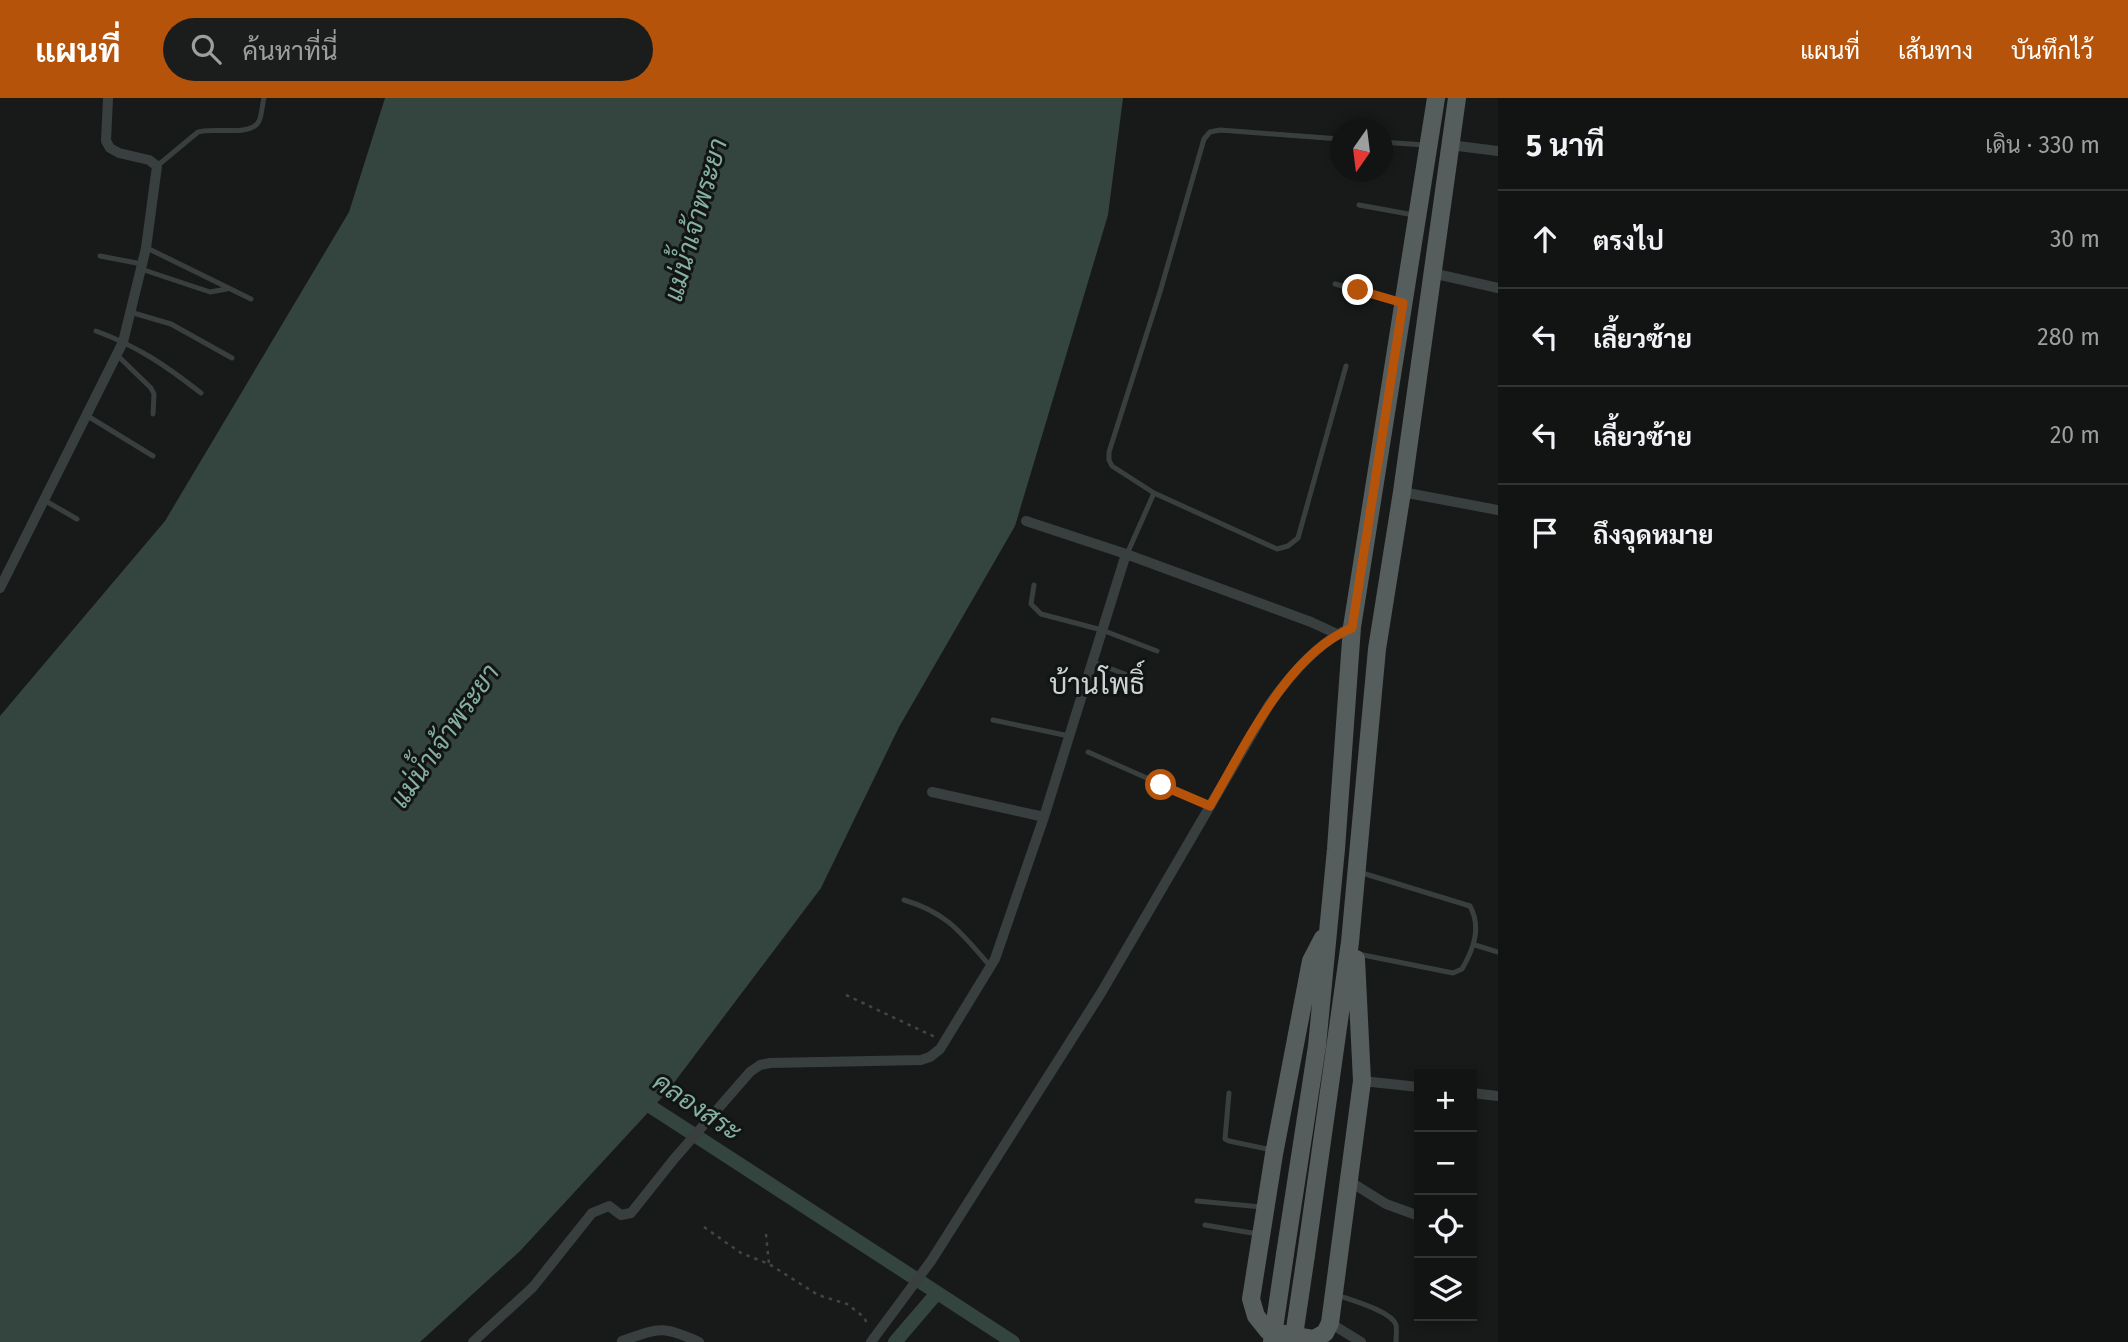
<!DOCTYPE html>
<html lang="th">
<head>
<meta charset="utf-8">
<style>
	body { margin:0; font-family:"Fira Sans",Sarabun,sans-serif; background:#1b1d1d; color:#f1f3f6 }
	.controls { position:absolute; right:21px; bottom:21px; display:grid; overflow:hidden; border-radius:0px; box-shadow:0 4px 10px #0003 }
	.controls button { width:63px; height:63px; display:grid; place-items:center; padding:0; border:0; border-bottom:2px solid #313334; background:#121414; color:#f1f3f6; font:35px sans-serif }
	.compass { position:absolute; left:1330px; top:21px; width:63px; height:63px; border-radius:50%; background:#121414; box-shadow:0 4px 10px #0003; rotate:194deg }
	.stop { position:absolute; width:21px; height:21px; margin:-16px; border:5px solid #b45309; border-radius:50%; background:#fff }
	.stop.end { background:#b45309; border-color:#fff; box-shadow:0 2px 7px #0008 }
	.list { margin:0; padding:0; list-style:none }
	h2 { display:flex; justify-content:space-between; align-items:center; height:91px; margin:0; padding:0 28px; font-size:30px }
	h2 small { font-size:23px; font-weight:400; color:#9c9ea0 }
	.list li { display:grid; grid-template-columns:46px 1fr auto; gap:21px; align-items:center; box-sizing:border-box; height:98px; padding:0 28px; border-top:2px solid #313334 }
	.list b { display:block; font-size:26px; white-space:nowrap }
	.list em { font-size:23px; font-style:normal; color:#9c9ea0 }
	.icon { flex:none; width:38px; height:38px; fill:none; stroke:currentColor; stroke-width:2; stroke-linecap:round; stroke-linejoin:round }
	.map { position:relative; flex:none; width:1498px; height:1244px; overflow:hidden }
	header { display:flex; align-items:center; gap:42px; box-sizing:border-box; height:98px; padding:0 35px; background:#b45309; color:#fff }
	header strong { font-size:33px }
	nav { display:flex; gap:38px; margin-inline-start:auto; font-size:24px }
	.search { width:490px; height:63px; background:#1b1d1d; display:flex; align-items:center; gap:18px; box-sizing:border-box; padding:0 24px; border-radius:38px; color:#9c9ea0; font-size:26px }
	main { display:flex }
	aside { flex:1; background:#121414 }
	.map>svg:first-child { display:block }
	.water { fill:#34443e }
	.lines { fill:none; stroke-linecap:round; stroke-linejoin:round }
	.canal { stroke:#34443e; stroke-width:14 }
	.path { stroke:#3f4645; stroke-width:2.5; stroke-dasharray:3.5 5; stroke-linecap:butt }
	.lane { stroke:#393f3f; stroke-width:5 }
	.street { stroke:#393f3f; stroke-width:10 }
	.primary { stroke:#565e5d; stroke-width:18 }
	.primary-bridge { stroke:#565e5d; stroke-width:18 }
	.route { stroke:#b45309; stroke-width:9 }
	.labels { text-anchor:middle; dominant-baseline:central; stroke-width:6; stroke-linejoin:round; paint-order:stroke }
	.water-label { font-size:26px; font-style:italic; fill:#85b1a1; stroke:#131515 }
	.quarter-label { font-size:28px; fill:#ccd5d4; stroke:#131515 }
</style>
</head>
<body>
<header>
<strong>แผนที่</strong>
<div class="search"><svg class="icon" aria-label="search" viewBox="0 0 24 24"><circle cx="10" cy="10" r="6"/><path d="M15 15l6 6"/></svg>ค้นหาที่นี่</div>
<nav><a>แผนที่</a><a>เส้นทาง</a><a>บันทึกไว้</a></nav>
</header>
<main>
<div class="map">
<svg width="1498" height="1244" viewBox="0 0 1498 1244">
	<rect width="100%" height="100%" fill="#181a1a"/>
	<path class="water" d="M385,0H1123L1108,117L1015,428L899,629L821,790L667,994L520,1153L420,1244H0V618L165,423L349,114Z"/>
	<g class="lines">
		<path class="canal" d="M639,1001L1013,1244
			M895,1244L937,1195"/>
		<path class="path" d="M846,897L935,939
			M704,1129L741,1155L769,1166L818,1197L847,1206L864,1219L868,1228
			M766,1136L769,1166"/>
		<path class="lane" d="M1382,44L1424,47
			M157,68L198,34C213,29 252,39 259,23C262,17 262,7 264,0
			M1359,107L1414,117
			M147,150L251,201
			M100,158L142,166
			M141,171L210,194L227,191
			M1335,186L1400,204
			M130,214L171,226L232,260
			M96,233C139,249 165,267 201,295
			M117,257L151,290L154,296L153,316
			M86,317L153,358
			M1154,395L1277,451L1288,448L1298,440L1346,268
			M44,402L77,421
			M1127,456L1154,395L1112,368L1109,362V354L1160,194L1204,41L1210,34L1220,32L1340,41
			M1034,487L1031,506L1041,516L1102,532L1157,553
			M1093,564L1138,581
			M993,622L1069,638
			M1088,654L1210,708
			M904,802C948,815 962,836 991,869
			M1475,847L1498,854
			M1358,856L1453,875L1462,871C1473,852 1482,830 1470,808L1359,774
			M1229,995L1225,1041L1229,1043L1272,1052
			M1197,1103L1262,1109
			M1205,1127L1258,1136
			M1337,1197C1350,1202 1392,1213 1396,1227C1397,1232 1396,1239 1396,1244"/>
		<path class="street" d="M1450,47L1498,53
			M1432,175L1498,190
			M1402,394L1498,412
			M1026,423L1126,456L1311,524L1337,536
			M0,490L123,244L146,150L157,68L149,62L119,55L110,50L106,43L108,0
			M932,694L1044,719
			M1362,983L1419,989
			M1472,995L1498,998
			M1349,1083L1386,1106L1419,1118
			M1330,1225L1361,1244
			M622,1243C659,1230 662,1227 699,1244
			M473,1244L533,1189L592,1115L609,1108L621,1117L631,1115L674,1061L750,974L760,967L770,965L921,962L930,959L940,951L995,861L1044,719L1126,456
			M871,1244L931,1163L1101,895L1269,607C1290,577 1318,544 1352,529"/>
		<path class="primary" d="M1323,840L1311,863L1274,1056L1251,1201L1256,1218L1268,1233L1314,1241L1325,1235L1330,1225L1362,983L1356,861
			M1285,1156L1317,948L1336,751L1352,529L1436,0
			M1306,1157L1350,844L1377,551L1402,394L1457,0"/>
		<path class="primary-bridge" d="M1272,1244L1285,1156
			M1293,1244L1306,1157"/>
	</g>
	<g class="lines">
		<path class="route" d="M1161,687L1210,708C1244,650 1287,556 1352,530L1403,205L1358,192"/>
	</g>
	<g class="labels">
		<g class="water-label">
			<text transform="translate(696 122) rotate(-74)">แม่น้ำเจ้าพระยา</text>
			<text transform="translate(445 638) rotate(-55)">แม่น้ำเจ้าพระยา</text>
			<text transform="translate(697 1009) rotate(34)">คลองสระ</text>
		</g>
		<g class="quarter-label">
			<text x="1097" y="586">บ้านโพธิ์</text>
		</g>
	</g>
</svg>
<div class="controls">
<button>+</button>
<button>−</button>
<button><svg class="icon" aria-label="locate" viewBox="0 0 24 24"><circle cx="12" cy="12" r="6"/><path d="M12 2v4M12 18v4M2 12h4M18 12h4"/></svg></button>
<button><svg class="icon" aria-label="layers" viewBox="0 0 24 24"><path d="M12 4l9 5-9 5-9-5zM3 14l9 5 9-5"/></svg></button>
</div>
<svg class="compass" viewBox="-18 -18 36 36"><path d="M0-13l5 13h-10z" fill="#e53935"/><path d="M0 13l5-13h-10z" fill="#9c9ea0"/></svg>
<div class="stop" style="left:1161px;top:687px"></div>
<div class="stop end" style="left:1358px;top:192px"></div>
</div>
<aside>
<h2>5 นาที<small>เดิน · 330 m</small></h2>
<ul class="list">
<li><svg class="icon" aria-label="ahead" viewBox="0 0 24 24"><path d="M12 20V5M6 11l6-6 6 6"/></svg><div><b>ตรงไป</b></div><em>30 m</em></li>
<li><svg class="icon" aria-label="left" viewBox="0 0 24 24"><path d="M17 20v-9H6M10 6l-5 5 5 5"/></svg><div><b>เลี้ยวซ้าย</b></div><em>280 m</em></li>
<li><svg class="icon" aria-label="left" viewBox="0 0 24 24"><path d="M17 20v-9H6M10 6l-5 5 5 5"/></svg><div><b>เลี้ยวซ้าย</b></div><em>20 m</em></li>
<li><svg class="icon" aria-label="arrive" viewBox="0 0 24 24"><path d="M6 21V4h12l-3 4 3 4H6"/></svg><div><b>ถึงจุดหมาย</b></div></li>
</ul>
</aside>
</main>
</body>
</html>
